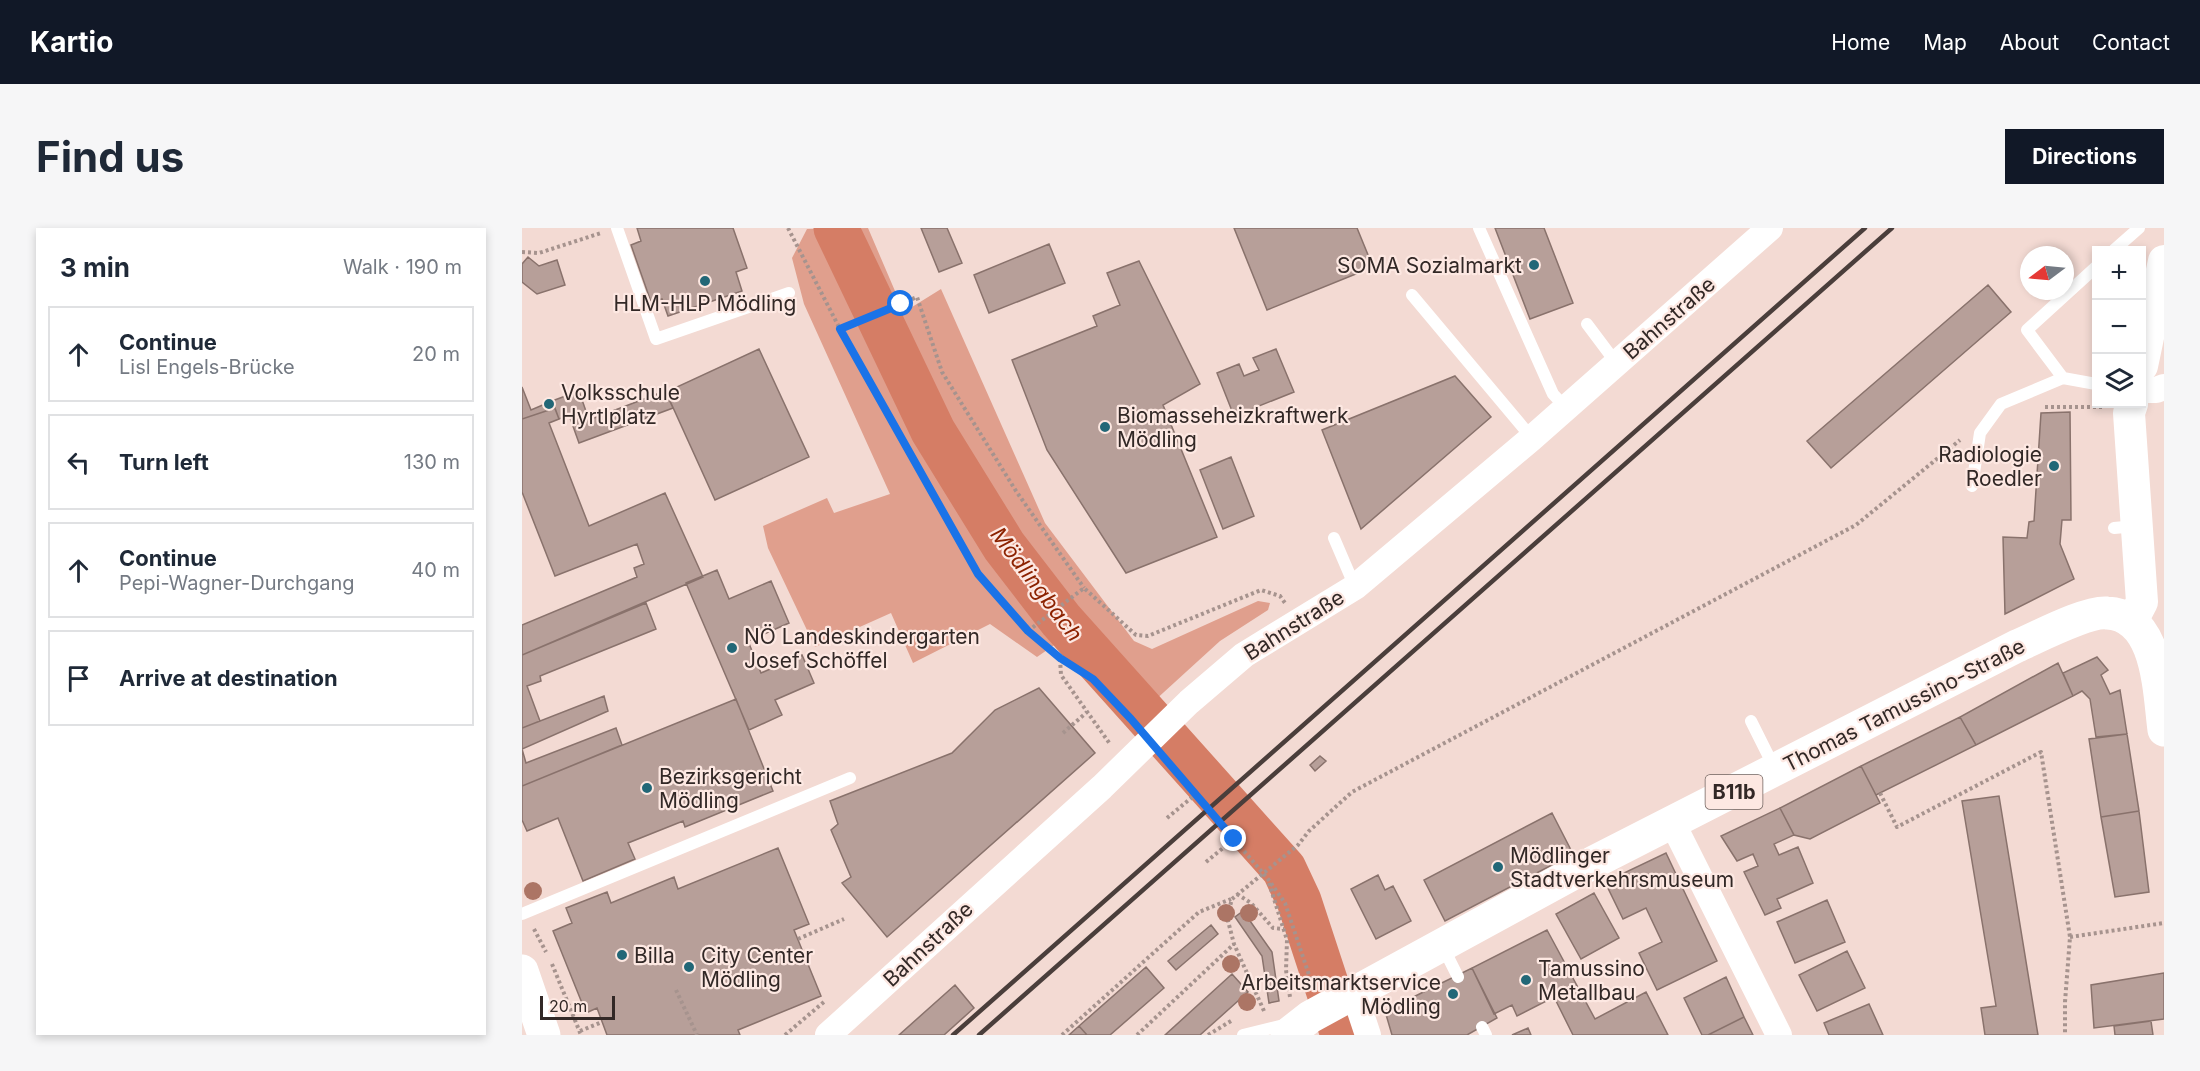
<!DOCTYPE html>
<html lang="en">
<head>
<meta charset="utf-8">
<style>
	body { margin:0; font-family:Inter,sans-serif; background:#f6f6f7; color:#1f2937 }
	.controls { position:absolute; right:18px; top:18px; display:grid; overflow:hidden; border-radius:0px; box-shadow:0 3px 9px #0003 }
	.controls button { width:54px; height:54px; display:grid; place-items:center; padding:0; border:0; border-bottom:2px solid #e0e1e3; background:#fff; color:#1f2937; font:30px sans-serif }
	.compass { position:absolute; left:1498px; top:18px; width:54px; height:54px; border-radius:50%; background:#fff; box-shadow:0 3px 9px #0003; rotate:254deg }
	.scale { position:absolute; left:18px; bottom:15px; width:75px; box-sizing:border-box; padding-left:6px; border:3px solid #322826; border-top:0; font-size:16px; line-height:21px; white-space:nowrap; color:#322826; -webkit-text-stroke:4px #fde8e2; paint-order:stroke }
	.stop { position:absolute; width:18px; height:18px; margin:-14px; border:4px solid #1a73e8; border-radius:50%; background:#fff }
	.stop.end { background:#1a73e8; border-color:#fff; box-shadow:0 2px 6px #0008 }
	.list { margin:0; padding:0; list-style:none }
	h2 { display:flex; justify-content:space-between; align-items:center; height:78px; margin:0; padding:0 24px; font-size:26px }
	h2 small { font-size:20px; font-weight:400; color:#747a83 }
	.list li { display:grid; grid-template-columns:39px 1fr auto; gap:18px; align-items:center; box-sizing:border-box; height:96px; margin:0 12px 12px; padding:0 12px; border:2px solid #e0e1e3; border-radius:0px }
	.list b { display:block; font-size:22px; white-space:nowrap }
	.list p { margin:0; font-size:20px; white-space:nowrap; color:#747a83 }
	.list em { font-size:20px; font-style:normal; color:#747a83 }
	.icon { flex:none; width:33px; height:33px; fill:none; stroke:currentColor; stroke-width:2; stroke-linecap:round; stroke-linejoin:round }
	.map { position:relative; flex:none; width:1642px; height:807px; overflow:hidden; border-radius:0px }
	header { display:flex; align-items:center; gap:36px; box-sizing:border-box; height:84px; padding:0 30px; background:#111827; color:#fff }
	header strong { font-size:28px }
	nav { display:flex; gap:33px; margin-inline-start:auto; font-size:21px }
	.intro { display:flex; align-items:center; justify-content:space-between; box-sizing:border-box; height:144px; padding:0 36px }
	h1 { margin:0; font-size:42px }
	.button { padding:15px 27px; border-radius:0px; background:#111827; color:#fff; font-size:21px; font-weight:700 }
	main { display:flex; gap:36px; padding:0 36px }
	aside { flex:1; background:#fff; border-radius:0px; box-shadow:0 3px 9px #0003 }
	.map>svg:first-child { display:block }
	.green { fill:#e09f8d }
	.lines { fill:none; stroke-linecap:round; stroke-linejoin:round }
	.river { stroke:#d57d65; stroke-width:45 }
	.building { fill:#b79f99; stroke:#89726c; stroke-width:1.5 }
	.path { stroke:#a6938e; stroke-width:4; stroke-dasharray:3 3; stroke-linecap:butt }
	.service { stroke:#fff; stroke-width:12 }
	.minor { stroke:#fff; stroke-width:26 }
	.tertiary { stroke:#fff; stroke-width:32 }
	.primary { stroke:#fff; stroke-width:33 }
	.rail { stroke:#4a3e3b; stroke-width:4.5 }
	.tree { fill:#ac7565 }
	.route { stroke:#1a73e8; stroke-width:8 }
	.poi-dot { fill:#226777; stroke:#fde8e2; stroke-width:2 }
	.labels { text-anchor:middle; dominant-baseline:central; stroke-width:4.5; stroke-linejoin:round; paint-order:stroke }
	.shield { fill:#fde8e2; stroke:#6f625e; stroke-width:1.5 }
	.shield-label { font-size:20px; font-weight:bold; fill:#322826 }
	.poi-label { font-size:21px; fill:#322826; stroke:#fde8e2; text-anchor:start }
	.street-label { font-size:21px; fill:#322826; stroke:#fde8e2 }
	.water-label { font-size:22px; font-style:italic; fill:#8c2200; stroke:#fde8e2 }
</style>
</head>
<body>
<header>
<strong>Kartio</strong>
<nav><a>Home</a><a>Map</a><a>About</a><a>Contact</a></nav>
</header>
<div class="intro"><h1>Find us</h1><a class="button">Directions</a></div>
<main>
<aside>
<h2>3 min<small>Walk · 190 m</small></h2>
<ul class="list">
<li><svg class="icon" aria-label="ahead" viewBox="0 0 24 24"><path d="M12 20V5M6 11l6-6 6 6"/></svg><div><b>Continue</b><p>Lisl Engels-Brücke</p></div><em>20 m</em></li>
<li><svg class="icon" aria-label="left" viewBox="0 0 24 24"><path d="M17 20v-9H6M10 6l-5 5 5 5"/></svg><div><b>Turn left</b></div><em>130 m</em></li>
<li><svg class="icon" aria-label="ahead" viewBox="0 0 24 24"><path d="M12 20V5M6 11l6-6 6 6"/></svg><div><b>Continue</b><p>Pepi-Wagner-Durchgang</p></div><em>40 m</em></li>
<li><svg class="icon" aria-label="arrive" viewBox="0 0 24 24"><path d="M6 21V4h12l-3 4 3 4H6"/></svg><div><b>Arrive at destination</b></div></li>
</ul>
</aside>
<div class="map">
<svg width="1642" height="807" viewBox="0 0 1642 807">
	<rect width="100%" height="100%" fill="#f3dad3"/>
	<path class="green" d="M346,0L382,84L419,61L523,295L612,413L630,421L736,373L748,375L746,382L698,413L619,485L541,411L515,429L468,396L391,435L369,385L293,419L246,320L241,298L305,270L312,285L368,266L282,76L270,30L285,1Z"/>
	<g class="lines">
		<path class="river" d="M314,0L411,203L482,318L539,392L762,641L777,673L821,807"/>
	</g>
	<path class="building" d="M115,0H211L225,40L214,44L220,63L146,88L140,71L129,74L109,17L119,13Z
		M399,0H425L440,35L417,44Z
		M712,0H835L851,39L745,82Z
		M973,0H1022L1051,75L1008,91Z
		M527,16L543,55L467,85L452,47Z
		M6,29L17,38L35,32L43,57L15,66L0,54V36Z
		M617,33L678,156L641,177L695,309L604,345L525,222L490,132L575,98L571,88L598,77L585,45Z
		M1466,57L1489,84L1309,240L1285,213Z
		M237,121L287,229L193,272L144,164Z
		M754,121L772,164L712,188L695,145L717,136L722,148L737,142L731,130Z
		M933,148L969,189L839,301L800,202Z
		M0,159L9,182L30,173L33,180L0,191Z
		M57,163L67,192L143,163L151,180L57,215L47,187L37,191L30,173Z
		M33,180L37,191L27,195L67,298L143,265L181,349L0,427V397L115,349L112,340L122,336L115,316L33,348L0,264V191Z
		M1548,184L1549,292H1540L1538,316L1552,351L1483,386L1481,309L1505,310L1507,294L1512,293L1519,185Z
		M709,229L732,288L701,301L678,242Z
		M195,342L207,371L249,353L267,395L226,413L239,445L280,427L292,455L253,472L260,487L227,502L164,355Z
		M124,375L134,401L18,448L19,453L5,458L18,493L0,500V427Z
		M1575,429L1586,442L1579,447L1588,466L1598,462L1605,506L1574,509L1568,471L1560,463L1551,468L1541,445Z
		M1536,435L1551,468L1454,517L1438,489Z
		M517,460L573,525L365,709L320,655L329,649L309,602L316,596L308,573L430,525L473,482Z
		M82,468L86,483L0,521L4,535L94,500L100,517L0,558V500Z
		M214,471L251,563L163,599L161,593L106,615L113,631L61,653L36,590L5,603L0,592V558Z
		M1438,489L1454,517L1354,567L1339,538Z
		M1605,506L1617,583L1579,589L1567,511Z
		M798,528L804,533L793,543L788,537Z
		M1339,538L1358,575L1288,611L1272,607L1258,580Z
		M1477,568L1516,807H1463L1459,780L1474,778L1440,573Z
		M1258,580L1272,607L1252,616L1257,627L1276,619L1291,655L1255,671L1259,680L1243,687L1222,644L1236,638L1231,626L1215,633L1199,608Z
		M1617,583L1627,664L1593,669L1579,589Z
		M1030,585L1051,626L923,693L902,652Z
		M256,620L287,696L272,702L299,768L216,802L218,807H85L75,780L64,785L31,703L50,695L44,680L85,664L89,675L152,649L156,661Z
		M1144,625L1195,733L1135,762L1117,725L1140,714L1124,680L1101,691L1083,654Z
		M856,647L863,662L871,658L889,693L854,711L829,661Z
		M1072,665L1097,710L1059,731L1034,686Z
		M1305,672L1323,714L1273,735L1255,694Z
		M721,683L750,724L757,773L747,775L740,728L713,689Z
		M689,697L696,706L654,742L646,733Z
		M1025,702L1073,791L1124,764L1146,807H1051L1032,769L995,788L990,777L972,786L950,740Z
		M1325,723L1343,760L1295,783L1277,747Z
		M624,739L642,760L588,807H565L557,798Z
		M950,740L975,790L945,807H870L863,783Z
		M1642,745V791L1572,800L1569,757Z
		M710,746L726,764L678,807H643Z
		M1204,749L1222,789L1186,807H1180L1162,770Z
		M433,757L452,780L422,807H377Z
		M1347,776L1361,807H1307L1302,795Z
		M1222,789L1231,807H1186Z
		M1629,793L1631,807H1593L1592,798Z
		M557,798L565,807H547Z
		M1006,800L1009,807H990Z"/>
	<g class="lines">
		<path class="path" d="M266,0L318,101L456,346L506,403L538,430L571,451L612,494
			M0,24L17,25L79,5
			M318,101L395,69L420,144L494,263L562,360
			M1523,179H1581
			M506,403L562,360L614,407L626,408L739,362L758,368L763,375
			M538,431L539,447L588,516
			M541,505L565,484
			M644,532L746,651L763,675L790,756
			M1358,565L1375,599L1519,524L1548,709L1543,774V807
			M645,590L674,566
			M684,634L712,611
			M747,655L765,712L764,742L768,769
			M715,666L729,675L751,700L762,701
			M12,701L24,724
			M1548,709L1642,695
			M276,711L322,691
			M30,736L59,807
			M154,762L175,807
			M742,783L712,716L705,689L710,671L776,617L787,603L830,564L1334,297L1438,212
			M58,803L80,794
			M263,807L303,773
			M540,807L677,684L709,671
			M615,807L712,716
			M686,807L709,793"/>
		<path class="service" d="M95,0L134,111L267,65
			M957,0L1031,166L1044,180
			M1592,22L1617,0
			M890,67L1010,210
			M1065,96L1095,136
			M1541,150L1505,102L1574,39
			M1450,258L1458,205L1479,176L1541,150L1574,156
			M1592,300L1614,298
			M812,310L833,359
			M1229,493L1253,541
			M0,686L328,550
			M920,717L936,749
			M960,799L964,807
			M721,807L766,796"/>
		<path class="minor" d="M1620,162H1634L1642,159
			M1151,596L1257,807
			M832,765L846,807
			M306,807L580,559L667,474L722,427L833,359L1010,210L1248,0"/>
		<path class="tertiary" d="M1620,138L1642,33
			M1610,393L1620,374L1607,185L1610,176"/>
		<path class="primary" d="M0,743L22,807
			M765,807L788,789L1072,634L1495,418C1516,409 1565,383 1585,385C1637,387 1637,465 1642,502"/>
		<path class="rail" d="M431,807L1343,0
			M457,807L1370,0"/>
	</g>
	<g class="tree">
		<circle cx="11" cy="663" r="9"/>
		<circle cx="704" cy="685" r="9"/>
		<circle cx="727" cy="685" r="9"/>
		<circle cx="709" cy="736" r="9"/>
		<circle cx="725" cy="774" r="9"/>
	</g>
	<g class="lines">
		<path class="route" d="M379,76L318,101L456,346L506,403L538,430L571,451L609,491L712,611"/>
	</g>
	<g class="poi-dot">
		<circle cx="1012" cy="37" r="6"/>
		<circle cx="183" cy="53" r="6"/>
		<circle cx="27" cy="176" r="6"/>
		<circle cx="583" cy="199" r="6"/>
		<circle cx="1532" cy="238" r="6"/>
		<circle cx="210" cy="420" r="6"/>
		<circle cx="125" cy="560" r="6"/>
		<circle cx="976" cy="639" r="6"/>
		<circle cx="100" cy="727" r="6"/>
		<circle cx="167" cy="739" r="6"/>
		<circle cx="1004" cy="752" r="6"/>
		<circle cx="931" cy="766" r="6"/>
	</g>
	<g class="labels">
		<rect class="shield" x="1183.5" y="547" width="57" height="34" rx="4.5"/>
		<g class="shield-label">
			<text x="1212" y="564">B11b</text>
		</g>
		<g class="poi-label">
			<text x="1000" y="37" text-anchor="end">SOMA Sozialmarkt</text>
			<text x="183" y="75" text-anchor="middle">HLM-HLP Mödling</text>
			<text x="39" y="164">Volksschule<tspan x="39" dy="24">Hyrtlplatz</tspan></text>
			<text x="595" y="187">Biomasseheizkraftwerk<tspan x="595" dy="24">Mödling</tspan></text>
			<text x="1520" y="226" text-anchor="end">Radiologie<tspan x="1520" dy="24">Roedler</tspan></text>
			<text x="222" y="408">NÖ Landeskindergarten<tspan x="222" dy="24">Josef Schöffel</tspan></text>
			<text x="137" y="548">Bezirksgericht<tspan x="137" dy="24">Mödling</tspan></text>
			<text x="988" y="627">Mödlinger<tspan x="988" dy="24">Stadtverkehrsmuseum</tspan></text>
			<text x="112" y="727">Billa</text>
			<text x="179" y="727">City Center<tspan x="179" dy="24">Mödling</tspan></text>
			<text x="1016" y="740">Tamussino<tspan x="1016" dy="24">Metallbau</tspan></text>
			<text x="919" y="754" text-anchor="end">Arbeitsmarktservice<tspan x="919" dy="24">Mödling</tspan></text>
		</g>
		<g class="street-label">
			<text transform="translate(1147 90) rotate(-41)">Bahnstraße</text>
			<text transform="translate(772 397) rotate(-32)">Bahnstraße</text>
			<text transform="translate(1382 477) rotate(-27)">Thomas Tamussino-Straße</text>
			<text transform="translate(406 716) rotate(-43)">Bahnstraße</text>
		</g>
		<g class="water-label">
			<text transform="translate(515 356) rotate(53)">Mödlingbach</text>
		</g>
	</g>
</svg>
<div class="controls">
<button>+</button>
<button>−</button>
<button><svg class="icon" aria-label="layers" viewBox="0 0 24 24"><path d="M12 4l9 5-9 5-9-5zM3 14l9 5 9-5"/></svg></button>
</div>
<svg class="compass" viewBox="-18 -18 36 36"><path d="M0-13l5 13h-10z" fill="#e53935"/><path d="M0 13l5-13h-10z" fill="#747a83"/></svg>
<div class="scale">20 m</div>
<div class="stop" style="left:379px;top:76px"></div>
<div class="stop end" style="left:712px;top:611px"></div>
</div>
</main>
</body>
</html>
